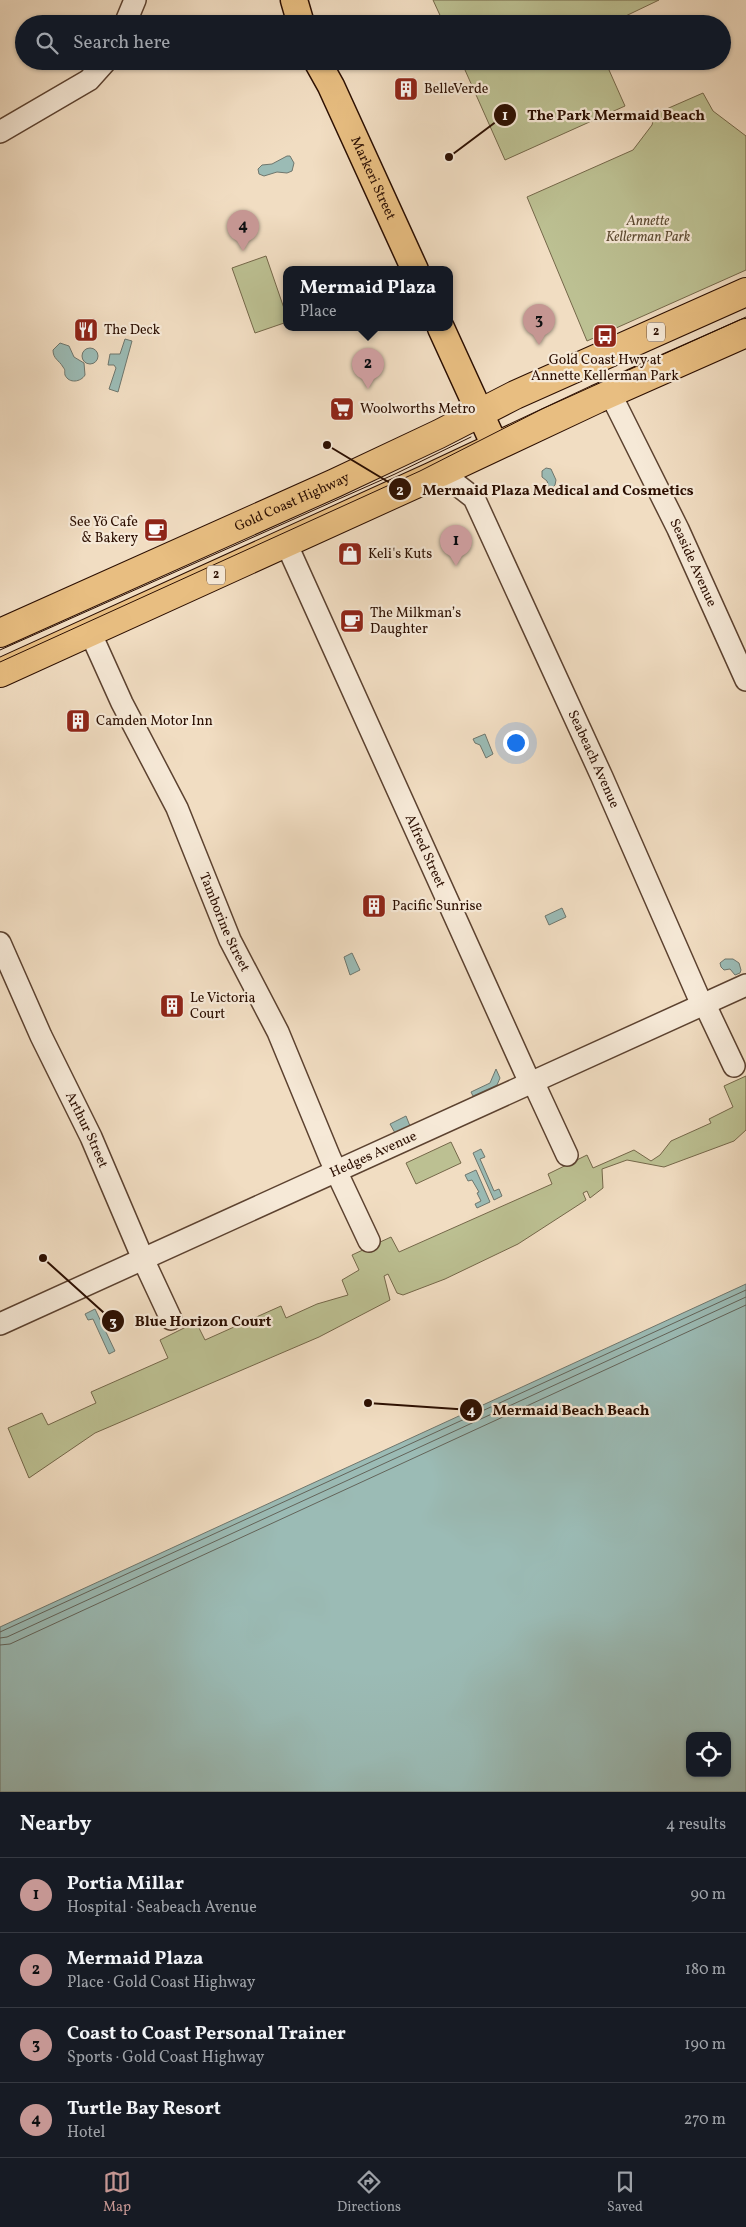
<!DOCTYPE html>
<html lang="en">
<head>
<meta charset="utf-8">
<style>
	body { margin:0; font-family:Vollkorn,serif; background:#20242c; color:#f1f3f6 }
	.controls { position:absolute; right:15px; bottom:15px; display:grid; overflow:hidden; border-radius:10px; box-shadow:0 1px 4px #0004 }
	.controls button { width:45px; height:45px; display:grid; place-items:center; padding:0; border:0; border-bottom:1px solid #363941; background:#171b24; color:#f1f3f6; font:25px sans-serif }
	.you { position:absolute; left:515px; top:742px; width:18px; height:18px; margin:-12px; border:4px solid #fff; border-radius:50%; background:#1a73e8; box-shadow:0 0 0 8px #1a73e833 }
	.badge { display:grid; place-items:center; width:32px; height:32px; border-radius:50%; background:#c59692; color:#111; font-size:16px; font-weight:700 }
	.pin { position:absolute; translate:-50% -41px; filter:drop-shadow(0 1px 2px #0008) }
	.pin::after { content:''; position:absolute; top:26px; width:18px; height:15px; background:inherit; clip-path:polygon(0 0,100% 0,50% 100%) }
	.popup { position:absolute; left:283px; top:266px; width:170px; height:65px; box-sizing:border-box; display:grid; place-content:center; border-radius:10px; background:#171b24; filter:drop-shadow(0 1px 4px #0005); font-size:16px; white-space:nowrap; color:#9ea1a6 }
	.popup b { font-size:19px; color:#f1f3f6 }
	.popup::after { content:''; position:absolute; left:50%; top:100%; margin-left:-10px; border:10px solid transparent; border-top-color:#171b24 }
	.list { margin:0; padding:0; list-style:none }
	h2 { display:flex; justify-content:space-between; align-items:center; height:65px; margin:0; padding:0 20px; font-size:21px }
	h2 small { font-size:16px; font-weight:400; color:#9ea1a6 }
	.list li { display:grid; grid-template-columns:32px 1fr auto; gap:15px; align-items:center; box-sizing:border-box; height:75px; padding:0 20px; border-top:1px solid #363941 }
	.list b { display:block; font-size:19px; white-space:nowrap }
	.list p { margin:0; font-size:16px; white-space:nowrap; color:#9ea1a6 }
	.list em { font-size:16px; font-style:normal; color:#9ea1a6 }
	.icon { flex:none; width:28px; height:28px; fill:none; stroke:currentColor; stroke-width:2; stroke-linecap:round; stroke-linejoin:round }
	.map { position:relative; flex:none; width:746px; height:1792px; overflow:hidden }
	.search { position:absolute; background:#171b24; box-shadow:0 1px 4px #0004; left:15px; right:15px; top:15px; height:55px; display:flex; align-items:center; gap:12px; box-sizing:border-box; padding:0 18px; border-radius:28px; color:#9ea1a6; font-size:19px }
	.sheet { height:365px; background:#171b24 }
	nav { display:flex; justify-content:space-around; align-items:center; box-sizing:border-box; height:70px; border-top:1px solid #363941; background:#171b24; font-size:14px; color:#9ea1a6 }
	nav a { display:grid; justify-items:center; gap:2px }
	nav .on { color:#c59692 }
	.map>svg:first-child { display:block }
	.green { fill:#bcc092; stroke:#746749 }
	.water { fill:#9bbbb5; stroke:#6e766d; fill-rule:evenodd }
	.lines { fill:none; stroke-linecap:round; stroke-linejoin:round }
	.shore { stroke:#63645a; stroke-width:1 }
	.minor-casing { stroke:#5c4230; stroke-width:24 }
	.major-casing { stroke:#2b0e00; stroke-width:29 }
	.highway-casing { stroke:#2b0e00; stroke-width:30 }
	.minor { stroke:#f6e9d7; stroke-width:21 }
	.major { stroke:#e8be81; stroke-width:26 }
	.highway { stroke:#e8be81; stroke-width:28 }
	.tram { stroke:#2b0e00; stroke-width:1 }
	.labels { text-anchor:middle; dominant-baseline:central; stroke-width:4.5; stroke-linejoin:round; paint-order:stroke }
	.shield { fill:#f6e9d7; stroke:#685040; stroke-width:1 }
	.shield-label { font-size:12px; font-weight:bold; fill:#2b0e00 }
	.poi-label { font-size:14px; fill:#2b0e00; stroke:#f6e9d7; text-anchor:start }
	.street-label { font-size:14px; fill:#2b0e00; stroke:#f6e9d7 }
	.park-label { font-size:14px; font-style:italic; fill:#5e4c33; stroke:#f6e9d7 }
	.leader { fill:none; stroke:#2b0e00; stroke-width:2 }
	.callout-dot { fill:#2b0e00; stroke:#f6e9d7; stroke-width:2 }
	.mark-label { font-size:15px; text-anchor:middle; font-weight:bold; fill:#fff }
	.callout-label { font-size:15px; text-anchor:middle; font-weight:bold; fill:#2b0e00; stroke:#f6e9d7; stroke-width:4.5; stroke-linejoin:round; paint-order:stroke }
</style>
</head>
<body>
<div class="map">
<svg width="746" height="1792" viewBox="0 0 746 1792">
	<rect width="100%" height="100%" fill="#f1ddc2"/>
	<filter id="stains"><feTurbulence type="fractalNoise" baseFrequency=".004" numOctaves="4"/><feColorMatrix values="0 0 0 0 .2 0 0 0 0 .09 0 0 0 0 .02 0 0 0 .5 -.17"/></filter>
	<radialGradient id="worn" r=".72"><stop offset=".6" stop-color="#630" stop-opacity="0"/><stop offset="1" stop-color="#630" stop-opacity=".3"/></radialGradient>
	<path class="green" d="M433,0H659L609,24H444Z
		M461,61H605L625,106L505,160Z
		M703,93L713,111L746,136V270L587,341L527,197L633,150L652,125L655,114Z
		M266,256L287,317V322L255,333L232,268Z
		M746,1076V1130L734,1141L664,1167L627,1160L602,1169L603,1188L590,1198L587,1191L583,1193L586,1200L518,1244L445,1279L403,1295L397,1293L388,1274L384,1276L390,1300L319,1337L95,1433L29,1478L8,1428L42,1413L48,1425L96,1403L91,1392L168,1358L160,1340L196,1322L205,1340L281,1306L286,1318L317,1304L348,1295L342,1280L359,1270L352,1255L391,1237L399,1252L552,1184L548,1174L587,1155L593,1168L634,1150L651,1161L660,1155L671,1141L711,1123L709,1119L733,1107L724,1086Z
		M451,1142L461,1163L416,1184L406,1163Z"/>
	<path class="water" d="M287,156H290L294,163L292,171L287,173L277,172L264,176L259,174L258,169L262,165L272,164Z
		M125,339L132,341L118,392L109,389L116,368L114,365H108L110,354H120Z
		M60,343L69,346L74,357L84,363L85,375C81,382 69,384 65,375C64,370 66,371 63,367C59,360 53,359 53,350Z
		M82 356a8 8 0 1 1 16 0a8 8 0 1 1-16 0Z
		M546,468L551,469L556,480L555,485L552,488H549L547,481L542,477V471Z
		M485,734L493,754L486,758L480,745L475,743L473,739Z
		M562,908L566,917L549,925L545,916Z
		M352,953L360,970L350,975L344,957Z
		M725,959H733L739,963L741,970L740,973L735,975L730,969L724,970L721,967L720,963Z
		M496,1069L500,1078L497,1085L473,1096L471,1092L490,1083Z
		M406,1116L410,1126L395,1133L390,1124Z
		M481,1149L485,1157L480,1159L494,1191L499,1189L502,1196L494,1200L473,1153Z
		M476,1170L490,1202L477,1208L475,1204L481,1201L477,1193L479,1192L472,1180L468,1181L465,1175Z
		M746,1284V1792H0V1627ZM690,1736H727V1773H690Z
		M95,1309L115,1351L109,1354L93,1319L88,1320L85,1314Z"/>
	<g class="lines">
		<path class="shore" d="M0,1632L746,1290
			M0,1638L7,1637L746,1297
			M0,1645L10,1644L746,1305"/>
		<defs>
			<g id="minor">
				<path d="M125,24L135,0"/>
				<path d="M0,132L89,80L106,61"/>
				<path id="s1" d="M610,393L678,529L746,680"/>
				<path id="s2" d="M431,477L456,484L474,498L602,777L702,1005L707,1009L734,1066"/>
				<path id="s3" d="M286,543L530,1083L536,1088L567,1155"/>
				<path id="s4" d="M90,632L122,703L177,808L230,940L278,1032L330,1158L369,1241"/>
				<path id="s5" d="M0,943L41,1036L91,1137L143,1259L171,1319"/>
				<path id="s6" d="M0,1324L746,985"/>
			</g>
			<g id="major">
				<path d="M294,0L301,24"/>
				<path id="s7" d="M317,61L331,86L415,270"/>
				<path d="M441,328L495,446"/>
			</g>
			<g id="highway">
				<path id="s8" d="M0,633L335,483L439,434L515,395L746,292"/>
				<path d="M0,673L431,477L597,399L746,333"/>
			</g>
		</defs>
		<use href="#minor" class="minor-casing"/>
		<use href="#major" class="major-casing"/>
		<use href="#highway" class="highway-casing"/>
		<use href="#minor" class="minor"/>
		<use href="#major" class="major"/>
		<use href="#highway" class="highway"/>
		<path class="tram" d="M0,650L395,474L471,437
			M0,662L420,471L542,409L746,317"/>
	</g>
	<defs>
		<symbol id="building-square" viewBox="-11 -11 22 22"><rect x="-9" y="-9" width="18" height="18" rx="4" fill="#8f2418" stroke="#f6e9d7"/><path d="M-4-6H4V6H1V3H-1V6H-4ZM-2.5-4.3h1.7v1.8h-1.7ZM.8-4.3h1.7v1.8H.8ZM-2.5-1h1.7V.8h-1.7ZM.8-1h1.7V.8H.8Z" fill="#fff"/></symbol>
		<symbol id="restaurant-square" viewBox="-11 -11 22 22"><rect x="-9" y="-9" width="18" height="18" rx="4" fill="#8f2418" stroke="#f6e9d7"/><path d="M-5-6h1v4h1v-4h1v4h1v-4h1v5L-1.5 .5V6h-2V.5L-5-1ZM5-6V6H3V1.5H1.5Q1.5-4 5-6Z" fill="#fff"/></symbol>
		<symbol id="bus-square" viewBox="-11 -11 22 22"><rect x="-9" y="-9" width="18" height="18" rx="4" fill="#8f2418" stroke="#f6e9d7"/><path d="M-5-6H5V4H4V6H2V4H-2V6H-4V4H-5ZM-3.5-4V0h7V-4ZM-3.5 1.2v1.5H-2V1.2ZM2 1.2v1.5H3.5V1.2Z" fill="#fff"/></symbol>
		<symbol id="supermarket-square" viewBox="-11 -11 22 22"><rect x="-9" y="-9" width="18" height="18" rx="4" fill="#8f2418" stroke="#f6e9d7"/><path d="M-6-5.5h2.5l.6 2H6L4.5 2H-2.5L-4.4-4H-6ZM-1.5 3.2a1.3 1.3 0 1 0 .1 0ZM3 3.2a1.3 1.3 0 1 0 .1 0Z" fill="#fff"/></symbol>
		<symbol id="cafe-square" viewBox="-11 -11 22 22"><rect x="-9" y="-9" width="18" height="18" rx="4" fill="#8f2418" stroke="#f6e9d7"/><path d="M-5.5-4.5H6V0H3Q3 3.5 0 3.5H-2.5Q-5.5 3.5-5.5 0ZM3-3.2v2h1.7v-2ZM-6 4.5H4V6H-6Z" fill="#fff"/></symbol>
		<symbol id="shop-square" viewBox="-11 -11 22 22"><rect x="-9" y="-9" width="18" height="18" rx="4" fill="#8f2418" stroke="#f6e9d7"/><path d="M-5-2.5h2.3a2.7 3.5 0 0 1 5.4 0H5L5.5 6h-11ZM-1.5-2.5h3a1.5 2.3 0 0 0-3 0Z" fill="#fff"/></symbol>
	</defs>
	<g fill-rule="evenodd">
		<use href="#building-square" x="392" y="75" width="28" height="28"/>
		<use href="#restaurant-square" x="72" y="316" width="28" height="28"/>
		<use href="#bus-square" x="591" y="322" width="28" height="28"/>
		<use href="#supermarket-square" x="328" y="395" width="28" height="28"/>
		<use href="#cafe-square" x="142" y="516" width="28" height="28"/>
		<use href="#shop-square" x="336" y="540" width="28" height="28"/>
		<use href="#cafe-square" x="338" y="607" width="28" height="28"/>
		<use href="#building-square" x="64" y="707" width="28" height="28"/>
		<use href="#building-square" x="360" y="892" width="28" height="28"/>
		<use href="#building-square" x="158" y="992" width="28" height="28"/>
	</g>
	<g class="labels">
		<g class="shield">
			<rect x="647" y="322.5" width="18" height="19" rx="4"/>
			<rect x="207" y="565.5" width="18" height="19" rx="4"/>
		</g>
		<g class="shield-label">
			<text x="656" y="332">2</text>
			<text x="216" y="575">2</text>
		</g>
		<g class="poi-label">
			<text x="424" y="89">BelleVerde</text>
			<text x="104" y="330">The Deck</text>
			<text x="605" y="360" text-anchor="middle">Gold Coast Hwy at<tspan x="605" dy="16">Annette Kellerman Park</tspan></text>
			<text x="360" y="409">Woolworths Metro</text>
			<text x="138" y="522" text-anchor="end">See Yö Cafe<tspan x="138" dy="16">&amp; Bakery</tspan></text>
			<text x="368" y="554">Keli's Kuts</text>
			<text x="370" y="613">The Milkman’s<tspan x="370" dy="16">Daughter</tspan></text>
			<text x="96" y="721">Camden Motor Inn</text>
			<text x="392" y="906">Pacific Sunrise</text>
			<text x="190" y="998">Le Victoria<tspan x="190" dy="16">Court</tspan></text>
		</g>
		<g class="street-label">
			<text stroke="none"><textPath href="#s7" startOffset="130">Markeri Street</textPath></text>
			<text stroke="none"><textPath href="#s8" startOffset="320">Gold Coast Highway</textPath></text>
			<text stroke="none"><textPath href="#s1" startOffset="189">Seaside Avenue</textPath></text>
			<text stroke="none"><textPath href="#s2" startOffset="336">Seabeach Avenue</textPath></text>
			<text stroke="none"><textPath href="#s3" startOffset="338">Alfred Street</textPath></text>
			<text stroke="none"><textPath href="#s4" startOffset="320">Tamborine Street</textPath></text>
			<text stroke="none"><textPath href="#s5" startOffset="206">Arthur Street</textPath></text>
			<text stroke="none"><textPath href="#s6" startOffset="410">Hedges Avenue</textPath></text>
		</g>
		<g class="park-label">
			<text x="648" y="221">Annette<tspan x="648" dy="16">Kellerman Park</tspan></text>
		</g>
	</g>
	<path class="leader" d="M449 157L505 115M327 445L400 489M43 1258L113 1321M368 1403L471 1410"/>
	<g class="callout-dot">
		<circle cx="449" cy="157" r="5"/>
		<circle cx="327" cy="445" r="5"/>
		<circle cx="43" cy="1258" r="5"/>
		<circle cx="368" cy="1403" r="5"/>
		<circle cx="505" cy="115" r="12"/>
		<circle cx="400" cy="489" r="12"/>
		<circle cx="113" cy="1321" r="12"/>
		<circle cx="471" cy="1410" r="12"/>
	</g>
	<g class="mark-label">
		<text x="505" y="120">1</text>
		<text x="400" y="495">2</text>
		<text x="113" y="1326">3</text>
		<text x="471" y="1415">4</text>
	</g>
	<g class="callout-label">
		<text x="616" y="120">The Park Mermaid Beach</text>
		<text x="558" y="495">Mermaid Plaza Medical and Cosmetics</text>
		<text x="203" y="1326">Blue Horizon Court</text>
		<text x="571" y="1415">Mermaid Beach Beach</text>
	</g>
	<rect width="100%" height="100%" filter="url(#stains)"/>
	<rect width="100%" height="100%" fill="url(#worn)"/>
</svg>
<div class="controls">
<button><svg class="icon" aria-label="locate" viewBox="0 0 24 24"><circle cx="12" cy="12" r="6"/><path d="M12 2v4M12 18v4M2 12h4M18 12h4"/></svg></button>
</div>
<div class="you"></div>
<div class="pin badge" style="left:456px;top:566px">1</div>
<div class="pin badge" style="left:368px;top:389px">2</div>
<div class="popup"><b>Mermaid Plaza</b>Place</div>
<div class="pin badge" style="left:539px;top:345px">3</div>
<div class="pin badge" style="left:243px;top:251px">4</div>
<div class="search"><svg class="icon" aria-label="search" viewBox="0 0 24 24"><circle cx="10" cy="10" r="6"/><path d="M15 15l6 6"/></svg>Search here</div>
</div>
<section class="sheet">
<h2>Nearby<small>4 results</small></h2>
<ul class="list">
<li><span class="badge">1</span><div><b>Portia Millar</b><p>Hospital · Seabeach Avenue</p></div><em>90 m</em></li>
<li><span class="badge">2</span><div><b>Mermaid Plaza</b><p>Place · Gold Coast Highway</p></div><em>180 m</em></li>
<li><span class="badge">3</span><div><b>Coast to Coast Personal Trainer</b><p>Sports · Gold Coast Highway</p></div><em>190 m</em></li>
<li><span class="badge">4</span><div><b>Turtle Bay Resort</b><p>Hotel</p></div><em>270 m</em></li>
</ul>
</section>
<nav>
<a class="on"><svg class="icon" aria-label="map" viewBox="0 0 24 24"><path d="M3 6l6-2 6 2 6-2v14l-6 2-6-2-6 2zM9 4v14M15 6v14"/></svg>Map</a>
<a><svg class="icon" aria-label="directions" viewBox="0 0 24 24"><path d="M12 3l9 9-9 9-9-9zM9 14v-3h6M13 9l2 2-2 2"/></svg>Directions</a>
<a><svg class="icon" aria-label="saved" viewBox="0 0 24 24"><path d="M7 4h10v16l-5-4-5 4z"/></svg>Saved</a>
</nav>
</body>
</html>
